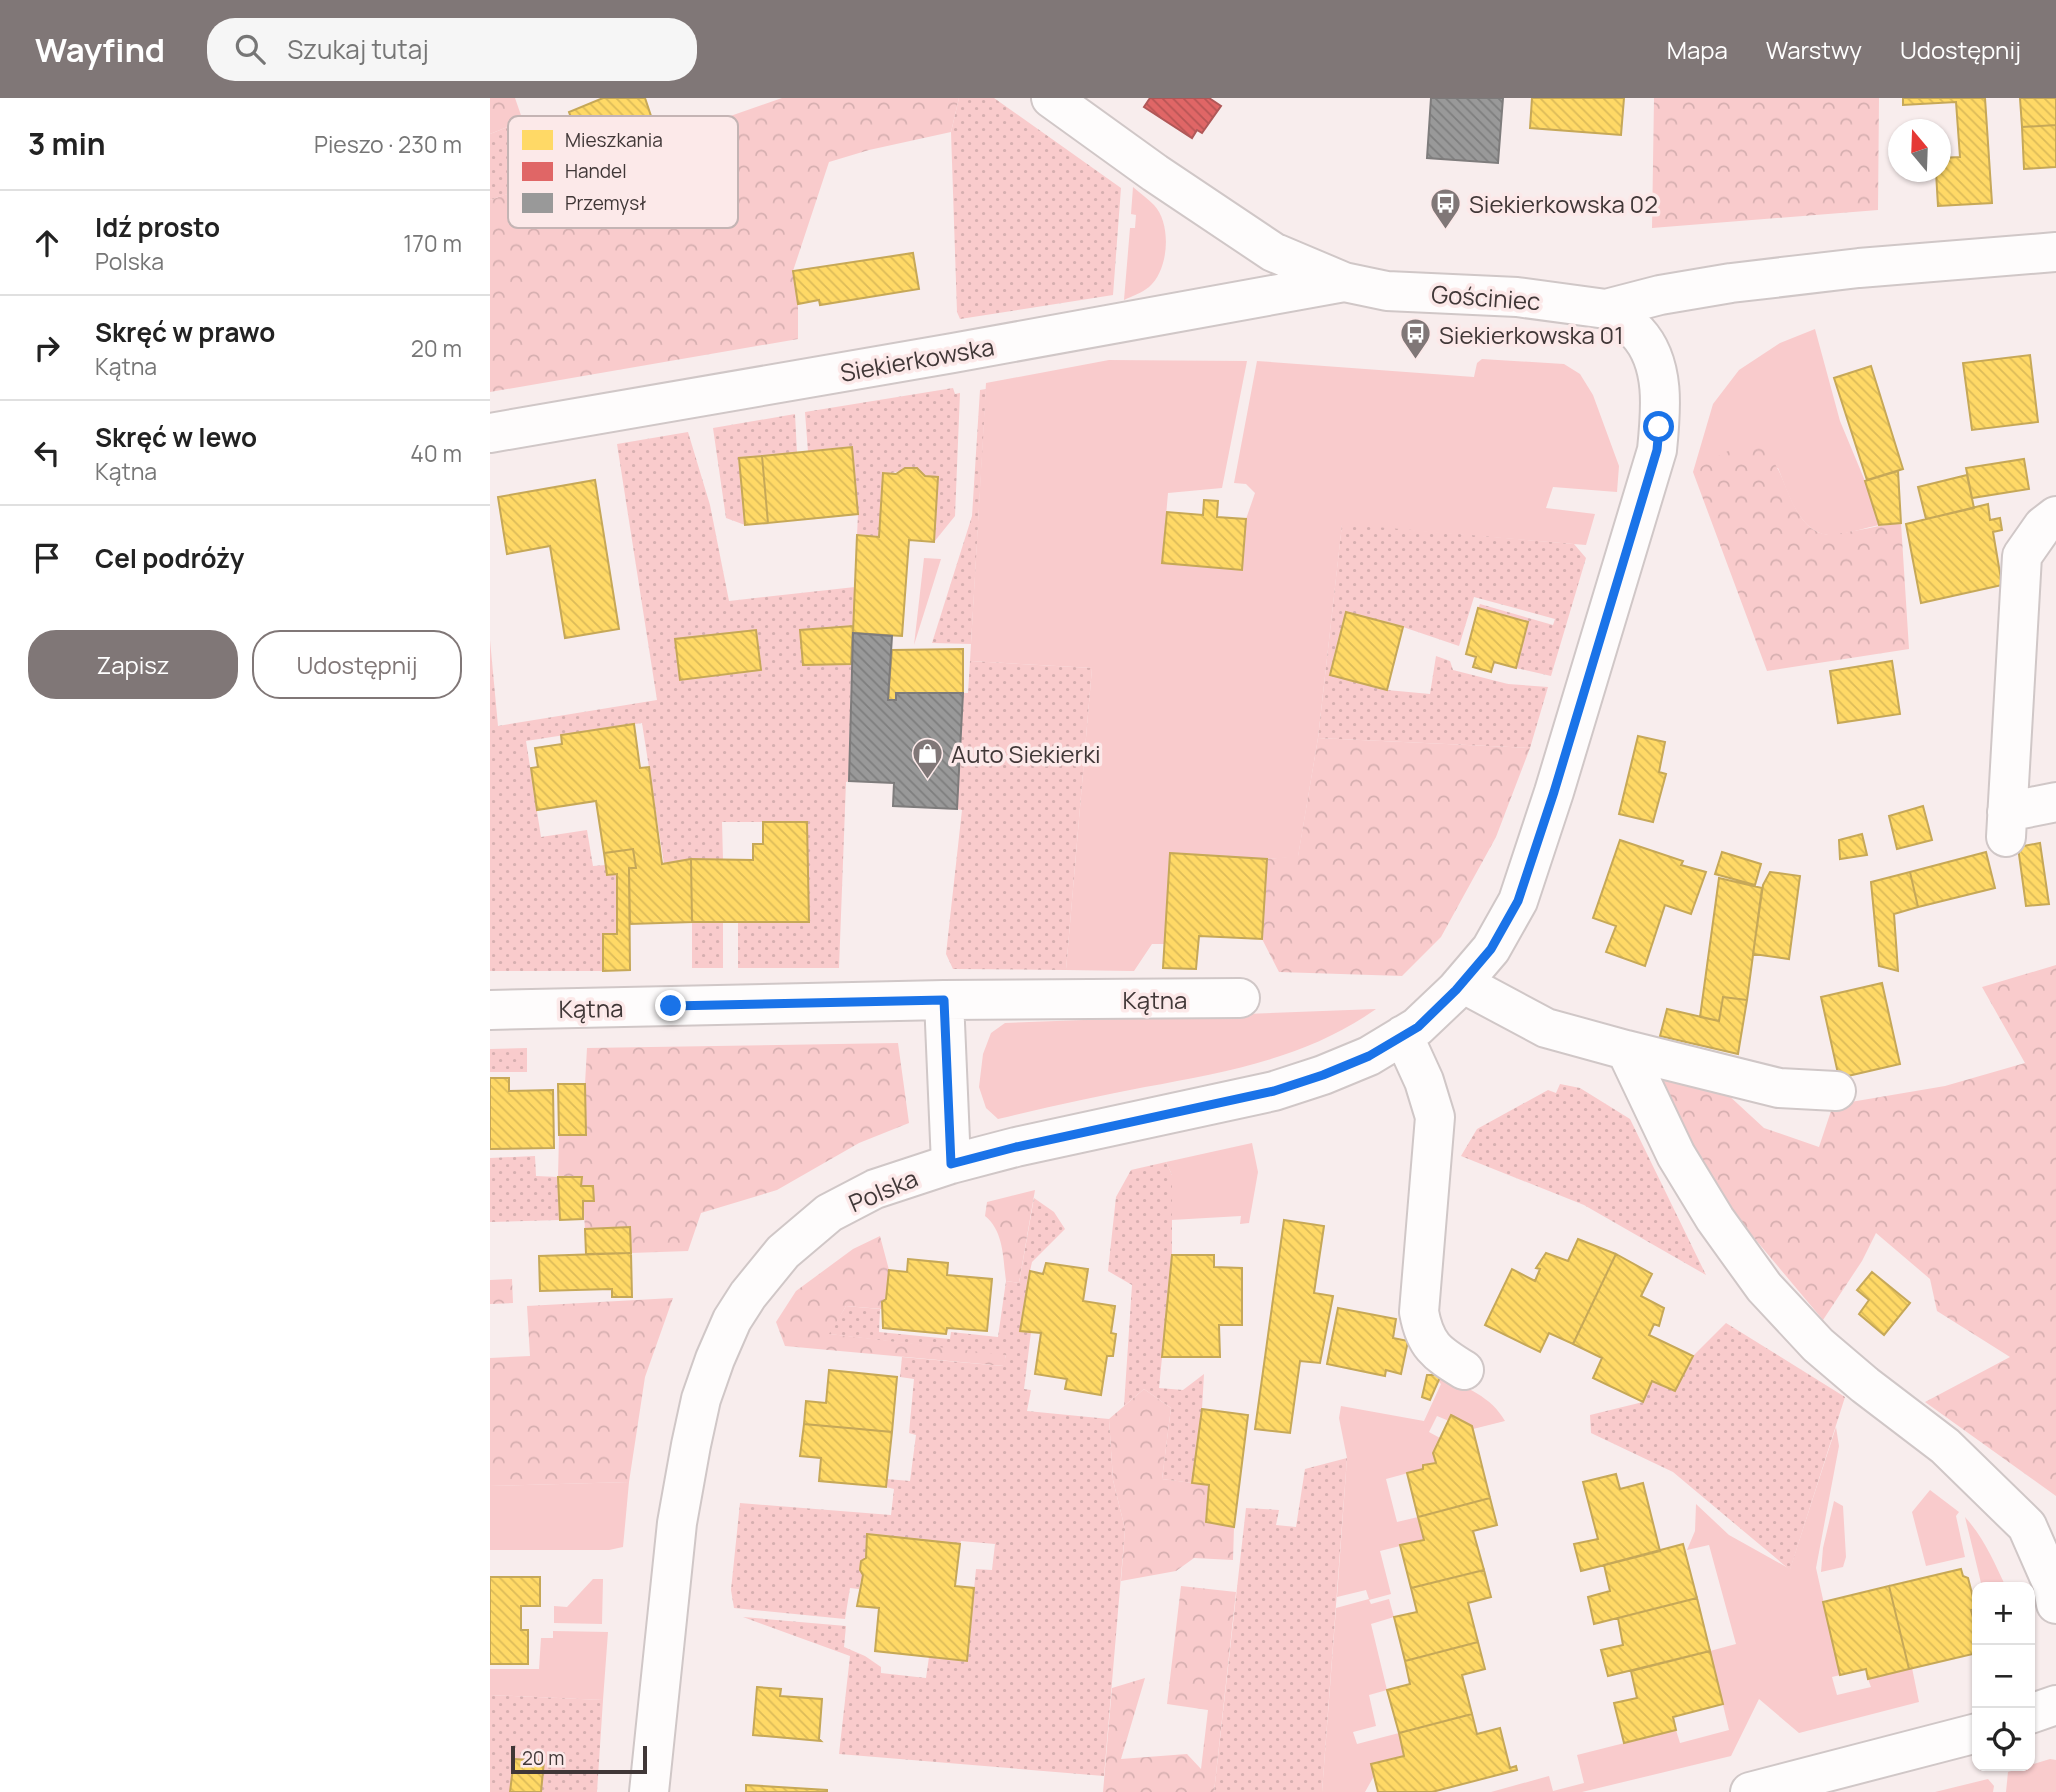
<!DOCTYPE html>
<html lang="pl">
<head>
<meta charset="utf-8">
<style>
	body { margin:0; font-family:Manrope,sans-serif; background:#f6f6f6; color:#222 }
	.controls { position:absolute; right:21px; bottom:21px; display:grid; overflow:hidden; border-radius:14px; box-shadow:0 2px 5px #0004 }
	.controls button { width:63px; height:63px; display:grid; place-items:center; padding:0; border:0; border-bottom:2px solid #e0e0e0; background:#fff; color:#222; font:35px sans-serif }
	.compass { position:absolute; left:1398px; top:21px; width:63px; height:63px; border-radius:50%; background:#fff; box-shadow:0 2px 5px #0004; rotate:341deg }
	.scale { position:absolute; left:21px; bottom:18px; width:136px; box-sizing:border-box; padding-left:7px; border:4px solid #403737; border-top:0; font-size:19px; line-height:24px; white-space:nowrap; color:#403737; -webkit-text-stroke:5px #fce9e9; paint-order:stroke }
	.stop { position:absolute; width:21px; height:21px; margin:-16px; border:5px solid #1a73e8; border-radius:50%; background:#fff }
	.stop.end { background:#1a73e8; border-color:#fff; box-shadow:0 2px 7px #0008 }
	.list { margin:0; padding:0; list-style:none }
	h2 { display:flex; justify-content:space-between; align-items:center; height:91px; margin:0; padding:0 28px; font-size:30px }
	h2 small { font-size:23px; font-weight:400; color:#767676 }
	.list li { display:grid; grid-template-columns:46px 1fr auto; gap:21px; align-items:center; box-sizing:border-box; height:105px; padding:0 28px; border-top:2px solid #e0e0e0 }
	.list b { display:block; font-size:26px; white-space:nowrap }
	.list p { margin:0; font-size:23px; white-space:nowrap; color:#767676 }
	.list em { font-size:23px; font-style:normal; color:#767676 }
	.actions { display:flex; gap:14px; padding:21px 28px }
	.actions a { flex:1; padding:16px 0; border:2px solid #807777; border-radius:28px; text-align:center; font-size:24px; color:#807777 }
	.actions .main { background:#807777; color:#fff }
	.icon { flex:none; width:38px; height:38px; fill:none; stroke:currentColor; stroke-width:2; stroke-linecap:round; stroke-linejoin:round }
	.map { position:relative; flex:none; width:1566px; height:1694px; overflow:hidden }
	header { display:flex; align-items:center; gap:42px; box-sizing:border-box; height:98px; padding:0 35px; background:#807777; color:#fff }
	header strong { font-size:33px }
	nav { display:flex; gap:38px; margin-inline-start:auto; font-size:24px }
	.search { width:490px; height:63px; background:#f6f6f6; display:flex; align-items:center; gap:18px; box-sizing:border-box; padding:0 24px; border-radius:28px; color:#767676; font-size:26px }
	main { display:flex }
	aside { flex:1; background:#fff }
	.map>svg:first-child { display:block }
	.grass { fill:#f9cbcc }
	.forest { fill:url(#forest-crowns) }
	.park { fill:url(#park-dots); fill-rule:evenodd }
	.homes { fill:url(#homes-back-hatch); stroke:#c6a858; stroke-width:2 }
	.shops { fill:url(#shops-back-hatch); stroke:#b05858; stroke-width:2 }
	.industry { fill:url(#industry-back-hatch); stroke:#7e7c7c; stroke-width:2 }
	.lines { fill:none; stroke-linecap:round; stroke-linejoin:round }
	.minor-casing { stroke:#d0c7c7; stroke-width:42 }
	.minor { stroke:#fefcfc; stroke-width:38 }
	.route { stroke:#1a73e8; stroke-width:9 }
	.labels { text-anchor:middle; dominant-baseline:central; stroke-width:7; stroke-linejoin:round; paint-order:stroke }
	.poi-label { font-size:24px; fill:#403737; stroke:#fce9e9; text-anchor:start }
	.street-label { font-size:24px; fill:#403737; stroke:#fce9e9 }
	.key { fill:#fce9e9; stroke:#c4b4b4; stroke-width:2 }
	.key-label { font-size:19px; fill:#403737 }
</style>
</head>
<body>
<header>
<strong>Wayfind</strong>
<div class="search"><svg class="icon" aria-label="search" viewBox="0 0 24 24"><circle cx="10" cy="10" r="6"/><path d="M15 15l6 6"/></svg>Szukaj tutaj</div>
<nav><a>Mapa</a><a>Warstwy</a><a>Udostępnij</a></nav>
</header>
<main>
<aside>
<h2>3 min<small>Pieszo · 230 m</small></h2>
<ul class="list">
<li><svg class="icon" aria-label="ahead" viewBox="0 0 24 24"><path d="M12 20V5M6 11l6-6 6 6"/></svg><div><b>Idź prosto</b><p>Polska</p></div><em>170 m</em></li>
<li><svg class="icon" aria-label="right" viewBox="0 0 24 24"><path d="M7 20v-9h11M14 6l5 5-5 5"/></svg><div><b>Skręć w prawo</b><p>Kątna</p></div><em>20 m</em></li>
<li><svg class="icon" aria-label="left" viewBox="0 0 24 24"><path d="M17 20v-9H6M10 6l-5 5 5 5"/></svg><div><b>Skręć w lewo</b><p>Kątna</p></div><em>40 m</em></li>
<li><svg class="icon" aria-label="arrive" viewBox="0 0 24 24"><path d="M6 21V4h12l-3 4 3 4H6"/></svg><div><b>Cel podróży</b></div></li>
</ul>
<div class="actions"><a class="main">Zapisz</a><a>Udostępnij</a></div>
</aside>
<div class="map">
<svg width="1566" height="1694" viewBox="0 0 1566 1694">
	<defs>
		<pattern id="forest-crowns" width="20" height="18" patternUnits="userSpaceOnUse" patternTransform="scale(1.75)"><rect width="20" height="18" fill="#f9cbcc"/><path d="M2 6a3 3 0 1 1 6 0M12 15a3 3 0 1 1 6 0" fill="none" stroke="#d6afb0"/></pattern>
		<pattern id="park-dots" width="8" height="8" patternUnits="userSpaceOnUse" patternTransform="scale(1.75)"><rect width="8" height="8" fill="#f9cbcc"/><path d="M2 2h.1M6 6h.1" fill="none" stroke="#d6afb0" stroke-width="1.8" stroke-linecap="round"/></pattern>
		<pattern id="homes-back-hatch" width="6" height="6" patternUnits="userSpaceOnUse" patternTransform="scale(1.75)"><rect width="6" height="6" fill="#ffd966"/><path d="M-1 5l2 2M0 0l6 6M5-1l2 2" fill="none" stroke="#dcbb59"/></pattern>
		<pattern id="shops-back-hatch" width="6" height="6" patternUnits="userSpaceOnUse" patternTransform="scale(1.75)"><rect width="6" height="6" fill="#e06666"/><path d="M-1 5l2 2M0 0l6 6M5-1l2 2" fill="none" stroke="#b75555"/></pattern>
		<pattern id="industry-back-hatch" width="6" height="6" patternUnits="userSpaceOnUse" patternTransform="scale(1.75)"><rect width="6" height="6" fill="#999"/><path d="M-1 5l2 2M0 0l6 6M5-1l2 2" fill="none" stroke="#7e7e7e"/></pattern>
	</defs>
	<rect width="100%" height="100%" fill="#f8eded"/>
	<path class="grass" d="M643,89C650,95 658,101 664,107C682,126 679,172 659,189C652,195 642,198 634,202L640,130H645L646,117L641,116Z
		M1325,231L1350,323L1375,383L1389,427C1375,430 1359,435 1345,437C1310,440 1298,394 1288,370L1203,374L1223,306L1249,272L1290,245Z
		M992,261L1074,266L1090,276L1103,297L1129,368L1127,394L1063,389L1056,410L1105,416L1096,447L852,427L828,640L808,759L777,761L680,756L675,846H662L644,873L576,872L602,570L480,563L496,285L619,262L757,263L732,390L678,395L672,464L752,472L756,421L765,395L756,386L744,385L767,263L984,279L987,265Z
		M434,460L451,461L424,547Z
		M886,911C817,960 736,974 655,989C605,999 557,1009 508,1021L496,1010L489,989L493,956L501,935L515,925Z
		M762,1045L768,1074L759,1125L750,1126L751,1118L681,1122L682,1077L676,1064Z
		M951,1277C976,1290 1001,1298 1015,1323L983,1331L982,1328L962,1318L959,1323L947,1318L939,1334L950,1340L943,1355L946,1365L933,1367V1371L896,1381L907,1424L928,1419L934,1442L890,1453L901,1496L879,1502L881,1506L899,1501L904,1519L881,1526L897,1592L879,1597L886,1628L863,1634L867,1646L909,1635L914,1658L884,1678L875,1694H832L846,1510L879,1501L876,1492L847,1499L857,1360L849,1320L851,1308L934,1323L951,1286L948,1283Z
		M1346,1329L1349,1348L1326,1470L1350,1577L1342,1579L1347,1597L1381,1589L1378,1581L1422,1570L1429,1604L1309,1635L1269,1601L1241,1658L1092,1694H1001L1059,1678L1063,1693L1094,1685L1087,1657L1186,1632L1190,1645L1239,1632L1220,1553L1246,1546L1219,1447L1197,1452L1205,1433L1206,1406L1239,1437L1300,1471Z
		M139,1384L133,1449L119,1452H0V1388Z
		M1440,1392L1469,1414L1466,1418L1475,1459L1436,1468L1422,1414Z
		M1344,1403L1353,1408L1356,1459L1353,1469L1331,1474L1333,1450Z
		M1475,1419C1494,1440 1504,1464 1516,1489H1492Z
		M103,1481H113L112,1526L64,1525V1508L77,1509Z
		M63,1533L118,1534L113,1602L0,1597V1571H49L51,1540H63Z
		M1560,1661L1566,1662V1694H1516L1518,1674Z
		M1498,1681L1504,1688L1503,1694H1445Z"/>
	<path class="forest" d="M0,0H25L33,23L0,36Z
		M292,0H469L461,34L379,52L339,64L303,173L308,206V241L0,294V102Z
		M1164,0H1389L1388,112L1162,130Z
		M1257,346L1274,350C1279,358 1285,365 1289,373C1300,396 1311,442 1346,436C1368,433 1389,427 1411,425L1419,551L1277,573L1203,374L1233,355Z
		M828,640L1040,650L1006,739L951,839L912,878L789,874L772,841L777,761L808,758Z
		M1566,867V1398L1435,1304L1520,1259L1447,1213L1440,1181L1386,1135L1372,1163L1333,1222L1223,1091L1164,978L1236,995L1274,1030L1329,1049L1343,1007L1455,988L1535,965L1492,889Z
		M408,945L419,1025L369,1045L287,1092L211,1115L198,1153L141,1155L140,1129L95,1131L93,1103H103V1088H91V1079H68L69,1037L96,1036L95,986L97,950Z
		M545,1092L529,1185L516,1183C513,1161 514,1133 495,1118L497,1104Z
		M390,1138L399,1172L396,1201L392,1204V1211L356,1208L340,1236L516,1256L514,1268L295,1248L286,1224L306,1193L363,1151Z
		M22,1181L23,1205L0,1206V1182Z
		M183,1200L155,1279L139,1384L0,1388V1260L40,1258L37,1208Z
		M654,1291L681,1310L672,1381L719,1387L716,1424L744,1429L743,1462L704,1460L686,1473L631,1483L635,1431L623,1382L619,1321Z
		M691,1488L746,1494L724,1694H613L622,1590L655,1580L631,1661L697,1656L711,1671L718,1612L677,1606Z"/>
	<path class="park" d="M469,0H504L631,90L623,197L470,221L467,214L461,34Z
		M33,23L53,84L0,102V36Z
		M463,290L465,296L470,295L465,418L444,444L448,379L435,378L427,370C414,370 406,376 393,376L389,439L367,437L368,416L362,350L318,354L315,314Z
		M496,291L481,546L442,545L482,418L490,292Z
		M305,316L307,355L249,360L255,427L236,420L223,330Z
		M198,334L220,407L239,503L365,489L363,528L310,532L313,567L361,566L359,683L356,684L349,870H248V824L319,823L317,724H232L233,762L174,766L152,625L36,643L51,739L97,732L103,768L116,767L117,777L127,776V836H113V873H0V542L8,628L167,602L127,346ZM266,532L270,572L186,541Z
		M852,426L1084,446L1096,460L1061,578L1026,570L1038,524L988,510L990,506L1063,527L1065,521L984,499L969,548L913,529L856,515L840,577L897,592L940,596L946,558L960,563L963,572L1018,586L1058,589L1040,650L828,640Z
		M480,563L602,570L576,872L463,871L456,856L472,712L467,711L473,595H478Z
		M202,824H233V870H202Z
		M37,950V974H0V951Z
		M1070,986L1090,990L1140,1021L1216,1177L1094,1107L971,1058L987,1031L1058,992L1066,995Z
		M45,1058L46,1078L68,1079L70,1122L0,1124V1060Z
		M676,1064L682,1077V1157L669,1290L693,1292L714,1276L712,1311L702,1385L672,1381L681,1310L654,1291L634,1308L642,1187L618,1173L626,1099L641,1072Z
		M544,1100L564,1114L575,1131L542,1164L540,1173L530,1232L541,1234L534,1291L541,1292L537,1313L619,1321L623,1382L635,1431L614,1678L349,1656L360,1558L253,1519L356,1528L354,1549L375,1558L391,1569V1575L436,1580L439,1559L477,1563L486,1471L502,1472L505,1446L471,1443L470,1446L378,1436L376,1460L370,1463V1472L373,1477V1482H371L369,1491L360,1490L355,1521L244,1510L241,1492L250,1405L401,1417L404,1391L396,1389L397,1381L420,1383L426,1337L419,1335L424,1281L410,1279L412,1259L513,1268L516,1257L339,1236L356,1208L390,1211L389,1234L460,1241L461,1234L508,1239L516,1183L529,1185Z
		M1236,1225L1355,1299L1300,1472L1183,1374L1101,1335L1100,1317L1153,1304L1162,1283L1185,1293L1203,1258Z
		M857,1360L832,1694H724L756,1410L789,1412L786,1427L806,1429L815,1371Z
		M0,1597L113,1602L107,1694H51L54,1664L25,1661L20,1694H0Z"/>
	<path class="homes" d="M113,0H155L166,33L96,61L79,14Z
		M1042,0H1134L1131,37L1040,30Z
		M1413,0H1495L1502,105L1448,108L1446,74H1450V60L1470,59L1466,4L1413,7Z
		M1530,0H1566V27L1532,29Z
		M1566,27V69L1534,71L1532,29Z
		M423,155L429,191L330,207L329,202L308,206L303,173Z
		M1540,257L1548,324L1482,332L1473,265Z
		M1381,268L1413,371L1377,382L1344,280Z
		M362,349L368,416L278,425L272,358Z
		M272,358L278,425L255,427L249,360Z
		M1534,361L1539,391L1482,400L1476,370Z
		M415,370H427L435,378L448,379L444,444L419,442L412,538L363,535L367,437L389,439L393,375L406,376Z
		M1408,373L1411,425L1389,427L1375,383Z
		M1477,377L1484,410L1436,421L1428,389Z
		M105,382L129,531L75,540L60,448L17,456L8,399Z
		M714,402L728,403L727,419L756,421L752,472L672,465L677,414L713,417Z
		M1498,406L1500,422L1510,420L1512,432L1503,434L1512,487L1431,505L1416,426Z
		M988,510L1038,524L1026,570L1004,564L1001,574L983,569L986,559L976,556Z
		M856,514L913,529L897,592L840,577Z
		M363,528L361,566L313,567L310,532Z
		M266,532L271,572L190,582L185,541Z
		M473,551V595H406V602H398L402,552Z
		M1402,563L1410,616L1348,625L1340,573Z
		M144,626L150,670L159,669L172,766L201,761L202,824L140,826L139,770H146L143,751L114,755L106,703L47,712L41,670L48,669L45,650L72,646L71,637Z
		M1148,638L1175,644L1169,674L1176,676L1163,724L1129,716Z
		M1433,708L1442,742L1407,751L1399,718Z
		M273,724H317L319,824H202L201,761L263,762V746H273Z
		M1372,736L1377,757L1350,761L1349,742Z
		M1130,742L1193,763L1191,767L1216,774L1201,816L1175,807L1155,868L1116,854L1126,828L1103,820Z
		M1550,745L1559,806L1536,808L1528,749Z
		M143,751L146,770H139L140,872L113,873V836H127V776L117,777L114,755Z
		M1232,754L1271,766L1265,787L1225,776Z
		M1496,754L1505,790L1428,809L1420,774Z
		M680,755L777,761L772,841L709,838L706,871L673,870Z
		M1280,774L1310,778L1299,861L1263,856L1273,787Z
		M1420,774L1428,809L1404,816L1408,873L1389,868L1381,784Z
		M1229,780L1272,790L1257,902L1233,899L1229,923L1210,919Z
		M1392,885L1410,966L1349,980L1331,899Z
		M1233,899L1257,902L1248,956L1170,938L1177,911L1229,923Z
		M0,980H19V993L63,992L64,1050L0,1051Z
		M68,986H95L96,1037H69Z
		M68,1079H92L91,1088H103L104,1103H93V1121L70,1122Z
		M794,1122L834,1128L824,1195L843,1198L830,1265L810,1263L800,1335L765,1331Z
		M140,1129L141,1155L96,1156L95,1131Z
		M1088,1141L1126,1156L1083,1246L1059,1235L1050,1254L995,1227L1022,1171L1045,1183L1050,1171L1046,1170L1056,1155L1078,1163Z
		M141,1155L142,1199H122V1191L50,1193L49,1158Z
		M1126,1156L1162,1176L1151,1198L1174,1210L1169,1228L1164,1226L1159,1237L1203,1258L1185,1293L1162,1283L1153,1304L1103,1280L1112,1260L1083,1246Z
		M682,1157H724V1169L752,1170V1227H729L730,1259H672Z
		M418,1161L458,1165L457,1177L502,1181L497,1233L457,1230L456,1236L393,1230L392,1204L396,1201L399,1172L417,1174Z
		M556,1165L598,1171L593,1203L625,1208L621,1235L626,1236L623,1258H617L611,1297L575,1291L577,1281L545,1276L551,1235L530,1233L540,1173L553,1176Z
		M1382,1174L1420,1205L1394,1237L1369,1216L1379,1202L1367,1192Z
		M848,1210L906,1221L903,1240L918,1243L911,1276L896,1272L895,1278L837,1266Z
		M339,1272L407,1279L402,1334L314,1326L316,1303L336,1305Z
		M937,1277H951L940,1302L932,1299Z
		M712,1311L758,1317L744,1429L716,1424L719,1387L702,1385Z
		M961,1317L982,1328L1000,1400L928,1419L917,1375L933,1371V1367L946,1365L943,1355Z
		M314,1326L402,1334L396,1389L329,1383L331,1360L310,1358Z
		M1126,1376L1130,1391L1153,1385L1170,1453L1091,1473L1084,1446L1108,1441L1093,1384Z
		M1000,1400L1007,1427L983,1433L994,1472L921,1490L910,1447L934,1442L928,1419Z
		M377,1436L470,1446L465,1488L484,1490L477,1563L385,1553L389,1510L367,1508L373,1477L370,1472L371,1463L376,1460Z
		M1193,1446L1207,1500L1104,1526L1098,1499L1120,1493L1114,1467Z
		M1471,1471L1473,1478L1478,1480L1486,1511L1481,1512L1485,1527L1487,1526V1555L1419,1571L1399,1488Z
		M994,1472L1001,1499L978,1505L988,1544L915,1563L904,1519L927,1514L921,1490Z
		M0,1479H50V1508H31V1532H38V1566H0Z
		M1399,1488L1419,1571L1378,1581L1376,1571L1350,1577L1333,1504Z
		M1207,1500L1220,1553L1118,1578L1111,1552L1133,1547L1128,1520Z
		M988,1544L995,1571L972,1577L982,1616L909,1635L897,1592L920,1586L915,1563Z
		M1220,1553L1233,1606L1183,1619L1186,1632L1134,1645L1124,1605L1147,1600L1141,1573Z
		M267,1589L291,1591L290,1598L332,1601L329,1641L331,1643L263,1637Z
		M982,1616L987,1636L1010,1630L1020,1670L1026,1668L1027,1672L942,1694H888L881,1666L914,1658L909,1635Z
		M24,1661L54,1663L51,1694H20Z
		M256,1687L337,1692V1694H256Z"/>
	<path class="shops" d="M660,0H719L731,8L712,35L707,32L702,40L654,9Z"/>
	<path class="industry" d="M941,0H1013L1008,65L937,60Z
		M363,535L402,538L398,602H406V595H473L467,711L403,708L404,685L359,683Z"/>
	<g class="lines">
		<defs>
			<path id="minor" d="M561,0L665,75L783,154L854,184L897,193L1027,199L1116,211L1170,197L1241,185L1369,170L1566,154
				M0,335L463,255L854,184
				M1517,714L1566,704
				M1516,739L1532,458L1553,428L1566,418
				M972,885L1056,930L1136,952L1186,1057L1225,1121L1274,1189L1328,1247L1375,1287L1455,1348L1537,1428L1562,1485L1566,1506
				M454,902L750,900
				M0,912L454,902L461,1066
				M913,937L934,983L945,1019L929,1214C935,1247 946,1255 974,1272
				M1136,952L1289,990L1346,993
				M1540,1616L1566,1607
				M159,1694L187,1425L201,1347L211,1301L225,1261L242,1222L258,1197L293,1154L339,1115L385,1091L461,1066L526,1049L784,993L833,977L879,958L927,929L966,892L1001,851L1028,803L1064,694L1167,352C1171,313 1176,265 1147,234C1139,225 1127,218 1116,211
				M1260,1694L1487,1635"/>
		</defs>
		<use href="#minor" class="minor-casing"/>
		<use href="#minor" class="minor"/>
	</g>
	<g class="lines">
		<path class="route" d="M181,908L454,902L461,1066L526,1049L784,993L833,977L879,958L928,929L966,892L1001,851L1028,803L1064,694L1167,352L1169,329"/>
	</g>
	<defs>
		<symbol id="bus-pin" viewBox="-11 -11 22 30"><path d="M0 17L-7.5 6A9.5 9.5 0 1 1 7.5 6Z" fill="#807777" stroke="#fce9e9"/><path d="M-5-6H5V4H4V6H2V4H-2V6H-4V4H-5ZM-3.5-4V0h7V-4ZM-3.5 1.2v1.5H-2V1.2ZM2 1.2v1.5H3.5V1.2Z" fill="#fff"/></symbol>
		<symbol id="shop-pin" viewBox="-11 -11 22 30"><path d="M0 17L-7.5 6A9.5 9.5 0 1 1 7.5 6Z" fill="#807777" stroke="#fce9e9"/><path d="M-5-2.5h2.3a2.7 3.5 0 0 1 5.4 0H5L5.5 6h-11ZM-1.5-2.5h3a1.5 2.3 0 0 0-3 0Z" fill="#fff"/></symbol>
	</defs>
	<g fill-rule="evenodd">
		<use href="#bus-pin" x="938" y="88" width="35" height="47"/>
		<use href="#bus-pin" x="908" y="218" width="35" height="47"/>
		<use href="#shop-pin" x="420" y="638" width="35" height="47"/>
	</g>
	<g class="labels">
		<g class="poi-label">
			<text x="979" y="105">Siekierkowska 02</text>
			<text x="949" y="236">Siekierkowska 01</text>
			<text x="461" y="655">Auto Siekierki</text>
		</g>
		<g class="street-label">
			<text transform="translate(996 199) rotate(4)">Gościniec</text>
			<text transform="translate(427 261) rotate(-10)">Siekierkowska</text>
			<text x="665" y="901">Kątna</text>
			<text transform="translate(101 910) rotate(-1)">Kątna</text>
			<text transform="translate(393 1092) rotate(-23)">Polska</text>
		</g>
	</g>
	<rect x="18" y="18" width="230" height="112" rx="10" class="key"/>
	<rect x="32" y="32" width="31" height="20" fill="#ffd966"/>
	<rect x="32" y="64" width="31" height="19" fill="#e06666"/>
	<rect x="32" y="95" width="31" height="20" fill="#999"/>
	<g class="key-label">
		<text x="75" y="49">Mieszkania</text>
		<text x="75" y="80">Handel</text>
		<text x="75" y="112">Przemysł</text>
	</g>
</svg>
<div class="controls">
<button>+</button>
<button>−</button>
<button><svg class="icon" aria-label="locate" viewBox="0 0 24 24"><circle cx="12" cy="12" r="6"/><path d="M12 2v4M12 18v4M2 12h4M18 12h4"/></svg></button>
</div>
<svg class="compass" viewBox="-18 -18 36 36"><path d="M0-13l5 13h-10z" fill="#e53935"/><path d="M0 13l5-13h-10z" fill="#767676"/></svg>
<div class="scale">20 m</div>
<div class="stop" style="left:1169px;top:329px"></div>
<div class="stop end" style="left:181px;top:908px"></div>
</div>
</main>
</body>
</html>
